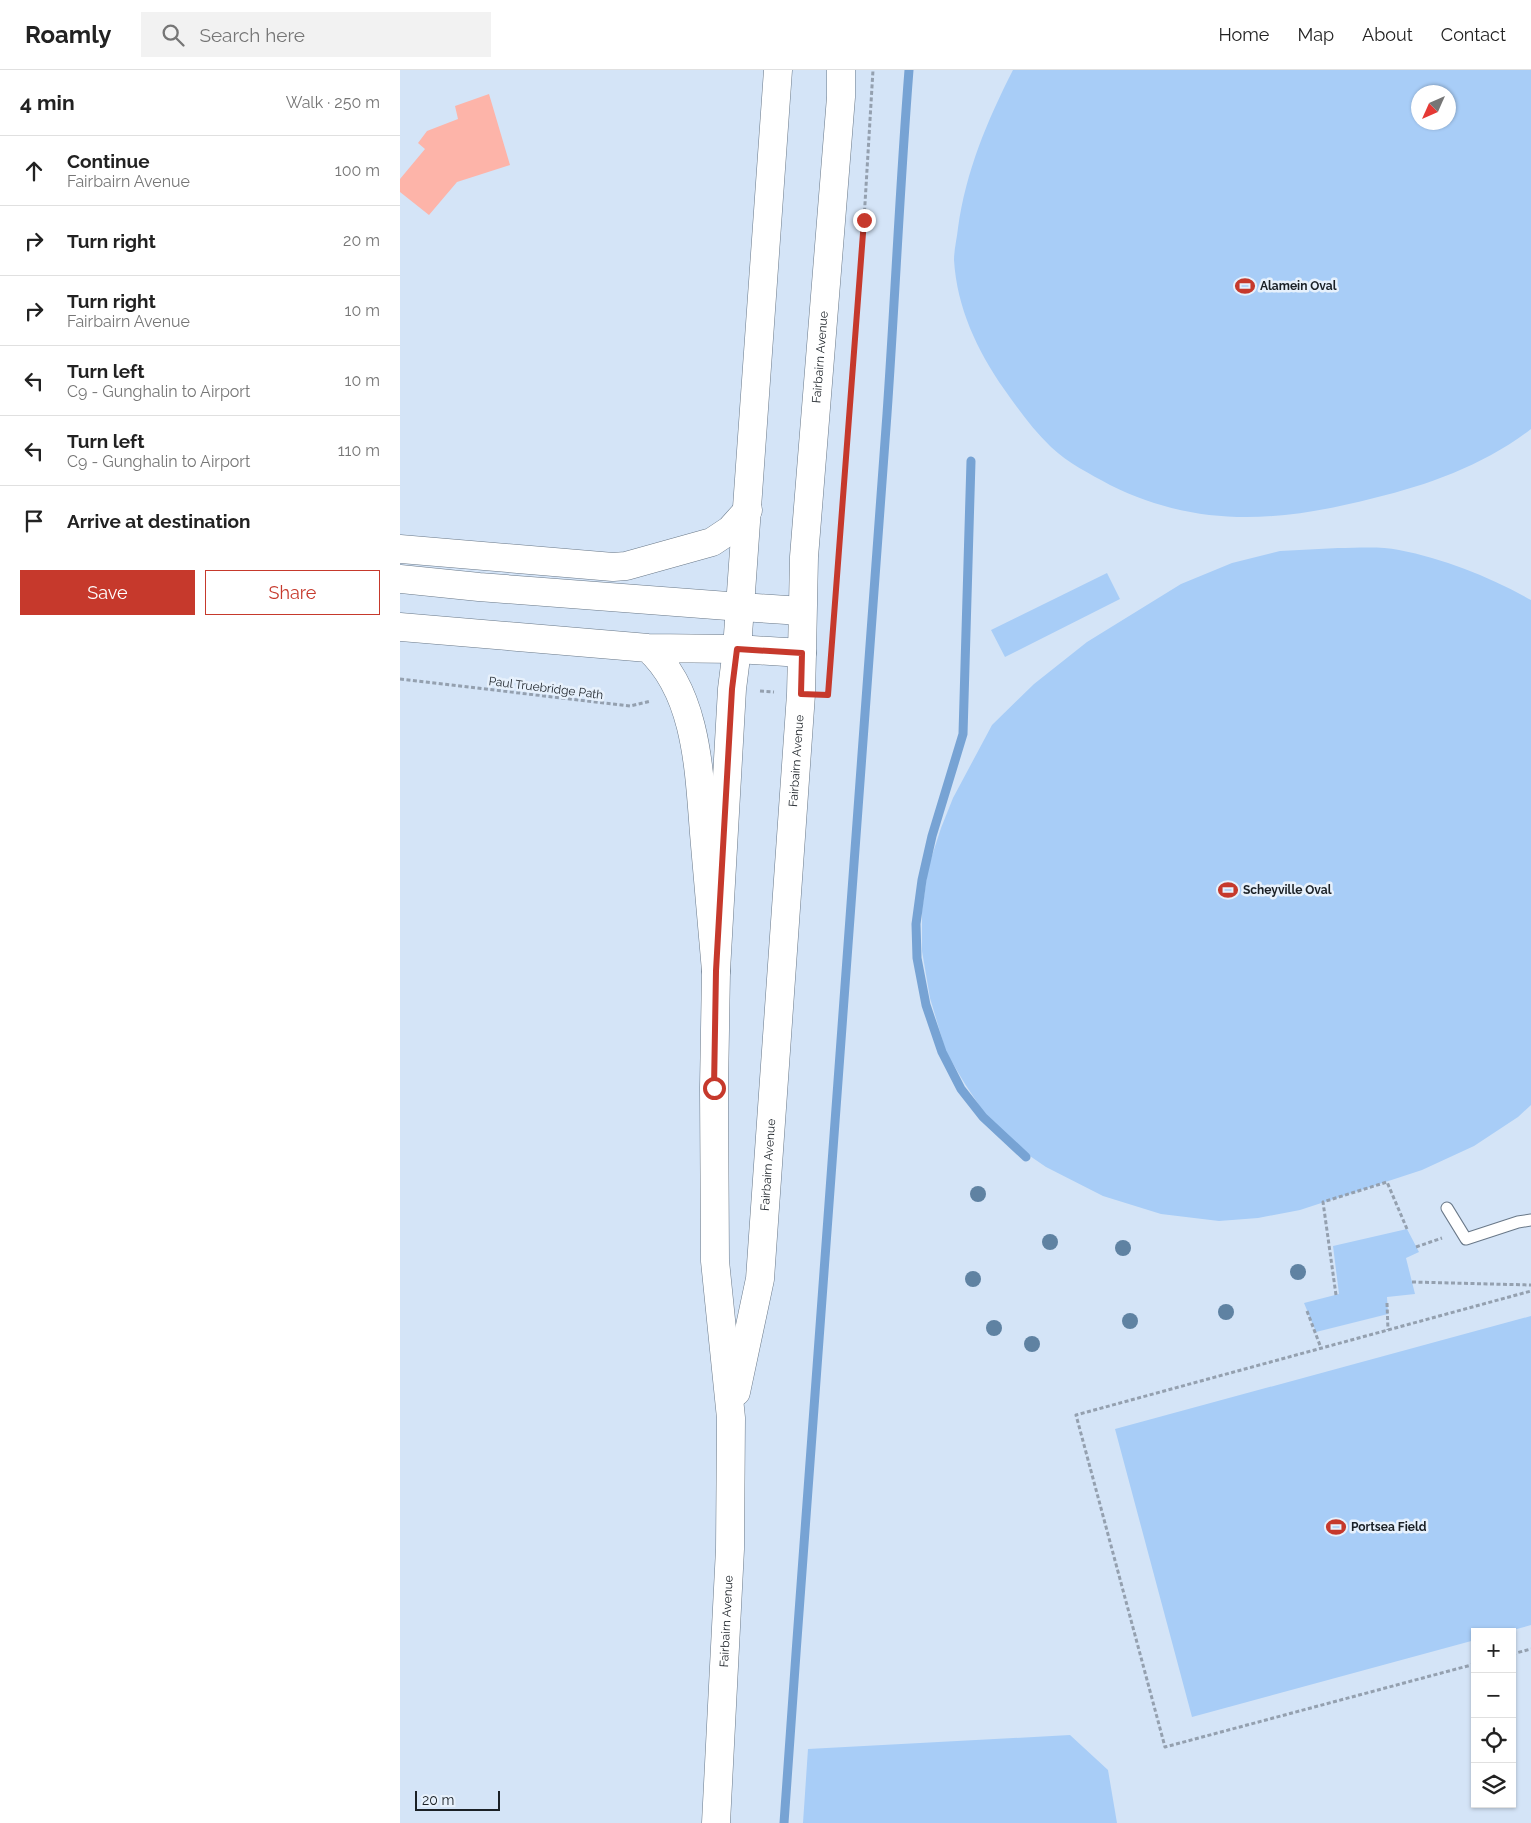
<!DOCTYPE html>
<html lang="en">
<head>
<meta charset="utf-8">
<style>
	body { margin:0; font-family:Raleway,sans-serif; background:#f2f2f2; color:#222 }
	.controls { position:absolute; right:15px; bottom:15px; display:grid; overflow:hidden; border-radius:0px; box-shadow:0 1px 4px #0004 }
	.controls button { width:45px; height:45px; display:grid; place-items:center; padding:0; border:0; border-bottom:1px solid #e0e0e0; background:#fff; color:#222; font:25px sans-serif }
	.compass { position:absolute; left:1011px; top:15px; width:45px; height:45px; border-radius:50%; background:#fff; box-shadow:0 1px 4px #0004; rotate:225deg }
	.scale { position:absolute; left:15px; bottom:12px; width:85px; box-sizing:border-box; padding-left:5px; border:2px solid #1a2026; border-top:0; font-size:14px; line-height:18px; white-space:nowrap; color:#1a2026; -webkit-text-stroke:4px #e7f1fc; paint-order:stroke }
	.stop { position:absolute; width:15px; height:15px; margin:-11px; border:4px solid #c6392c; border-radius:50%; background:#fff }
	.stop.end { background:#c6392c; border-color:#fff; box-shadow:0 1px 5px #0008 }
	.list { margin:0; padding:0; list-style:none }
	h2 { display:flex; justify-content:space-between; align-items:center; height:65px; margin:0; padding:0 20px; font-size:21px }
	h2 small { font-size:16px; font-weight:400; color:#767676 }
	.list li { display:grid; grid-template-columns:32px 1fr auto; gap:15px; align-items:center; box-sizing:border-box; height:70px; padding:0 20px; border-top:1px solid #e0e0e0 }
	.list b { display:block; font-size:19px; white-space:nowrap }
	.list p { margin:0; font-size:16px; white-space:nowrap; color:#767676 }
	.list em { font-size:16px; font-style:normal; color:#767676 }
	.actions { display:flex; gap:10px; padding:15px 20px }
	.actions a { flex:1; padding:11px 0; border:1px solid #c6392c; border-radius:0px; text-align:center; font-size:18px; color:#c6392c }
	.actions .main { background:#c6392c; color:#fff }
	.icon { flex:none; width:28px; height:28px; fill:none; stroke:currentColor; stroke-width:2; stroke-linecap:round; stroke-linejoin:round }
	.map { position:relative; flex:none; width:1131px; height:1753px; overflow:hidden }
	header { display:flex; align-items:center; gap:30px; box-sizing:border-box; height:70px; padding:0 25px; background:#fff; border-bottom:1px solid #e0e0e0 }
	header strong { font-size:24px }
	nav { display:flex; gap:28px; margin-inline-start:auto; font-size:18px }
	.search { width:350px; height:45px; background:#f2f2f2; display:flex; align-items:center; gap:12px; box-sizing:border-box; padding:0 18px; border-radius:0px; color:#767676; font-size:19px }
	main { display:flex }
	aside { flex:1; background:#fff }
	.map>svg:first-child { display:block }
	.green { fill:#a8cdf7; fill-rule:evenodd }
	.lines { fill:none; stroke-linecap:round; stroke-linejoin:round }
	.stream { stroke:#77a3d4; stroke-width:9 }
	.building { fill:#fdb4a9 }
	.service-casing { stroke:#697888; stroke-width:13 }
	.secondary-casing { stroke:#697888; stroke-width:29 }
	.primary-casing { stroke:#697888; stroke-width:29 }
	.motorway-casing { stroke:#697888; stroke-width:29 }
	.path { stroke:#94a0af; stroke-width:3; stroke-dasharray:4 2.5; stroke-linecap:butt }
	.service { stroke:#fff; stroke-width:11 }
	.secondary { stroke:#fff; stroke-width:28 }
	.primary { stroke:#fff; stroke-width:28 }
	.motorway { stroke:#fff; stroke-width:28 }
	.tree { fill:#5f82a2 }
	.route { stroke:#c6392c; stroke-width:6 }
	.labels { text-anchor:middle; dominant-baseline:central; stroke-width:5; stroke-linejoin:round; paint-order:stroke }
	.poi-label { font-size:12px; font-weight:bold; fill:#1a2026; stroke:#e7f1fc; text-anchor:start }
	.street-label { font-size:12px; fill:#1a2026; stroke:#e7f1fc }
</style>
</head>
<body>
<header>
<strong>Roamly</strong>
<div class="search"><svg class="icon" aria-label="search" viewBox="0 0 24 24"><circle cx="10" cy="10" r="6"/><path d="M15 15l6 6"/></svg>Search here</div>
<nav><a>Home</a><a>Map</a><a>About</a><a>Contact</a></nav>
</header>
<main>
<aside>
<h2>4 min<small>Walk · 250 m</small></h2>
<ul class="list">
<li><svg class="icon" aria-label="ahead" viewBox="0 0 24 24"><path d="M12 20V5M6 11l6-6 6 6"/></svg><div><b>Continue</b><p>Fairbairn Avenue</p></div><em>100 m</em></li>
<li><svg class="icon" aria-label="right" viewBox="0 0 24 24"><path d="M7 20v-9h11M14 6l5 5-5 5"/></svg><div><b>Turn right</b></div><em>20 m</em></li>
<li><svg class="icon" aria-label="right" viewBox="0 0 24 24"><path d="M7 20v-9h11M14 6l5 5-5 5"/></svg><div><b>Turn right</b><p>Fairbairn Avenue</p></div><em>10 m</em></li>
<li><svg class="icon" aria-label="left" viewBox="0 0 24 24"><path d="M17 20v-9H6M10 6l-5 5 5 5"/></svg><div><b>Turn left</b><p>C9 - Gunghalin to Airport</p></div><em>10 m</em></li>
<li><svg class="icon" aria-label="left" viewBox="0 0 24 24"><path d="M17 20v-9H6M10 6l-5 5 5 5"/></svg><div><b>Turn left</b><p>C9 - Gunghalin to Airport</p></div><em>110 m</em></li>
<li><svg class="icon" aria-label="arrive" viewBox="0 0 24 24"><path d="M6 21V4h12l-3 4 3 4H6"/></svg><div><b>Arrive at destination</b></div></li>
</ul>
<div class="actions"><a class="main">Save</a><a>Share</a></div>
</aside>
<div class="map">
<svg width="1131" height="1753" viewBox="0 0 1131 1753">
	<rect width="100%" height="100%" fill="#d4e4f7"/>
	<path class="green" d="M613,0H1131V359C1086,394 1029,415 974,428C881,452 799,459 710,415C690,404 668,393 651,377C633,360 618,339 604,319C577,280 557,238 554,190C554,180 557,168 558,158C566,101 587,51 613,0ZM1048,22V52H1018V22Z
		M938,478C958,478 980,476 999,480C1045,489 1090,507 1131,530V1035L1118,1047L1074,1076L1022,1100L900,1140L858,1148L819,1151L761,1144L703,1126L646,1097L627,1084L591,1053L565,1014L546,982L530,928L522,881V841L528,798L541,758L553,728L592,655L634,614L687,572L781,514L832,493L880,481Z
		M707,503L720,529L605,587L591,560Z
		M1007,1159L1019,1182L1006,1188L1015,1224L987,1227L988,1244L916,1262L904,1233L939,1224L933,1176Z
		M1131,1246V1555L1106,1562H1075V1570L792,1647L715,1359Z
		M670,1665L708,1700L717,1753H403L408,1679Z"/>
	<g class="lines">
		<path class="stream" d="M571,391L563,664L532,766L522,810L516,854L517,888L526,935L542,982L561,1019L583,1047L626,1087
			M384,1753C417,1283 452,813 487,344C495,229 500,114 509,0"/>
	</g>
	<path class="building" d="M89,24L110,95L57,112L29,145L0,122V109L25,79L18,73L27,61L58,49L55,36Z"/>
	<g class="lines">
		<defs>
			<path id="service" d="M1047,1138L1066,1169L1118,1152L1131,1150"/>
			<g id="secondary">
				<path id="s1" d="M336,1322L360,1209L401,624L402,583"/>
				<path id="s2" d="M316,1753L330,1479L331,1348L315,1191L314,1018L316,901L332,619L337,579"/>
			</g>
			<g id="primary">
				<path id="s3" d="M378,0L337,579L402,583L404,487L441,27V0"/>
				<path d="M341,537L402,541"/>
			</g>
			<path id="motorway" d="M0,479L213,497L226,496L312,472L330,460L348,440
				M0,509L79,517L341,537
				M0,557L248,578L337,579
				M248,578C300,625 299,709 305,775C309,817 312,859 316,901"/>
		</defs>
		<use href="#service" class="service-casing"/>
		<use href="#secondary" class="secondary-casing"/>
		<use href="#primary" class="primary-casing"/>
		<use href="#motorway" class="motorway-casing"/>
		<path class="path" d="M433,550L464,150L473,0
			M0,609L230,636L251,631
			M360,621L374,622
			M1016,1177L1042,1168
			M1012,1212L1131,1215
			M936,1225L923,1132L987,1112L1007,1159
			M987,1233L988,1260
			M907,1241L921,1278
			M1112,1584L1131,1579
			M1075,1594L765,1677L676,1345L1131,1221"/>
		<use href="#service" class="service"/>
		<use href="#secondary" class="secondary"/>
		<use href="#primary" class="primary"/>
		<use href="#motorway" class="motorway"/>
	</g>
	<g class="tree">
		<circle cx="578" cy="1124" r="8"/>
		<circle cx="650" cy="1172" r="8"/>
		<circle cx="723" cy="1178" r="8"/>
		<circle cx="898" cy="1202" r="8"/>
		<circle cx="573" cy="1209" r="8"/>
		<circle cx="826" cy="1242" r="8"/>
		<circle cx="730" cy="1251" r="8"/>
		<circle cx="594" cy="1258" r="8"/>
		<circle cx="632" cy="1274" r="8"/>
	</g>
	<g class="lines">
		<path class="route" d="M314,1018L316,901L332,619L337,579L402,583L401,624L428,625L464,150"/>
	</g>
	<defs>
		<symbol id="stadium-bare" viewBox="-9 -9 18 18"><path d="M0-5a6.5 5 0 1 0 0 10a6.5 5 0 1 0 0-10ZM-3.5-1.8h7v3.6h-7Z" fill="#c6392c" stroke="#e7f1fc" stroke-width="2.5" paint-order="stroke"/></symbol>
	</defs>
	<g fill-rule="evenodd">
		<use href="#stadium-bare" x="831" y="202" width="28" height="28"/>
		<use href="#stadium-bare" x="814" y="806" width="28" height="28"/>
		<use href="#stadium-bare" x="922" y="1443" width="28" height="28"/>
	</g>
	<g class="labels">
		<g class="poi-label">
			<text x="860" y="216">Alamein Oval</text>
			<text x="843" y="820">Scheyville Oval</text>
			<text x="951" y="1457">Portsea Field</text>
		</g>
		<g class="street-label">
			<text stroke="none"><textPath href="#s3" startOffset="942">Fairbairn Avenue</textPath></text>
			<text transform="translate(146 618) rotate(7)">Paul Truebridge Path</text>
			<text stroke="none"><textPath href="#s1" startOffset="635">Fairbairn Avenue</textPath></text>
			<text stroke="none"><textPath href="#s1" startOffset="230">Fairbairn Avenue</textPath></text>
			<text stroke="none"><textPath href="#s2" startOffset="202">Fairbairn Avenue</textPath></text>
		</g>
	</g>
</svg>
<div class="controls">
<button>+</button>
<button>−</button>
<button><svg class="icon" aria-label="locate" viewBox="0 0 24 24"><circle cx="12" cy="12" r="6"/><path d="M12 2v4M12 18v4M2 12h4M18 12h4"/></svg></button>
<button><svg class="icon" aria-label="layers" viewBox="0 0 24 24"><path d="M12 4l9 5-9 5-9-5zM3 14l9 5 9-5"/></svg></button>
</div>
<svg class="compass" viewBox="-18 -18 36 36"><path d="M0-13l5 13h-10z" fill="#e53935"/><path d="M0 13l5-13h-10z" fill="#767676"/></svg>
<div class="scale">20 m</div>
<div class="stop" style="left:314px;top:1018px"></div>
<div class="stop end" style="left:464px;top:150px"></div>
</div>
</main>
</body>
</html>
